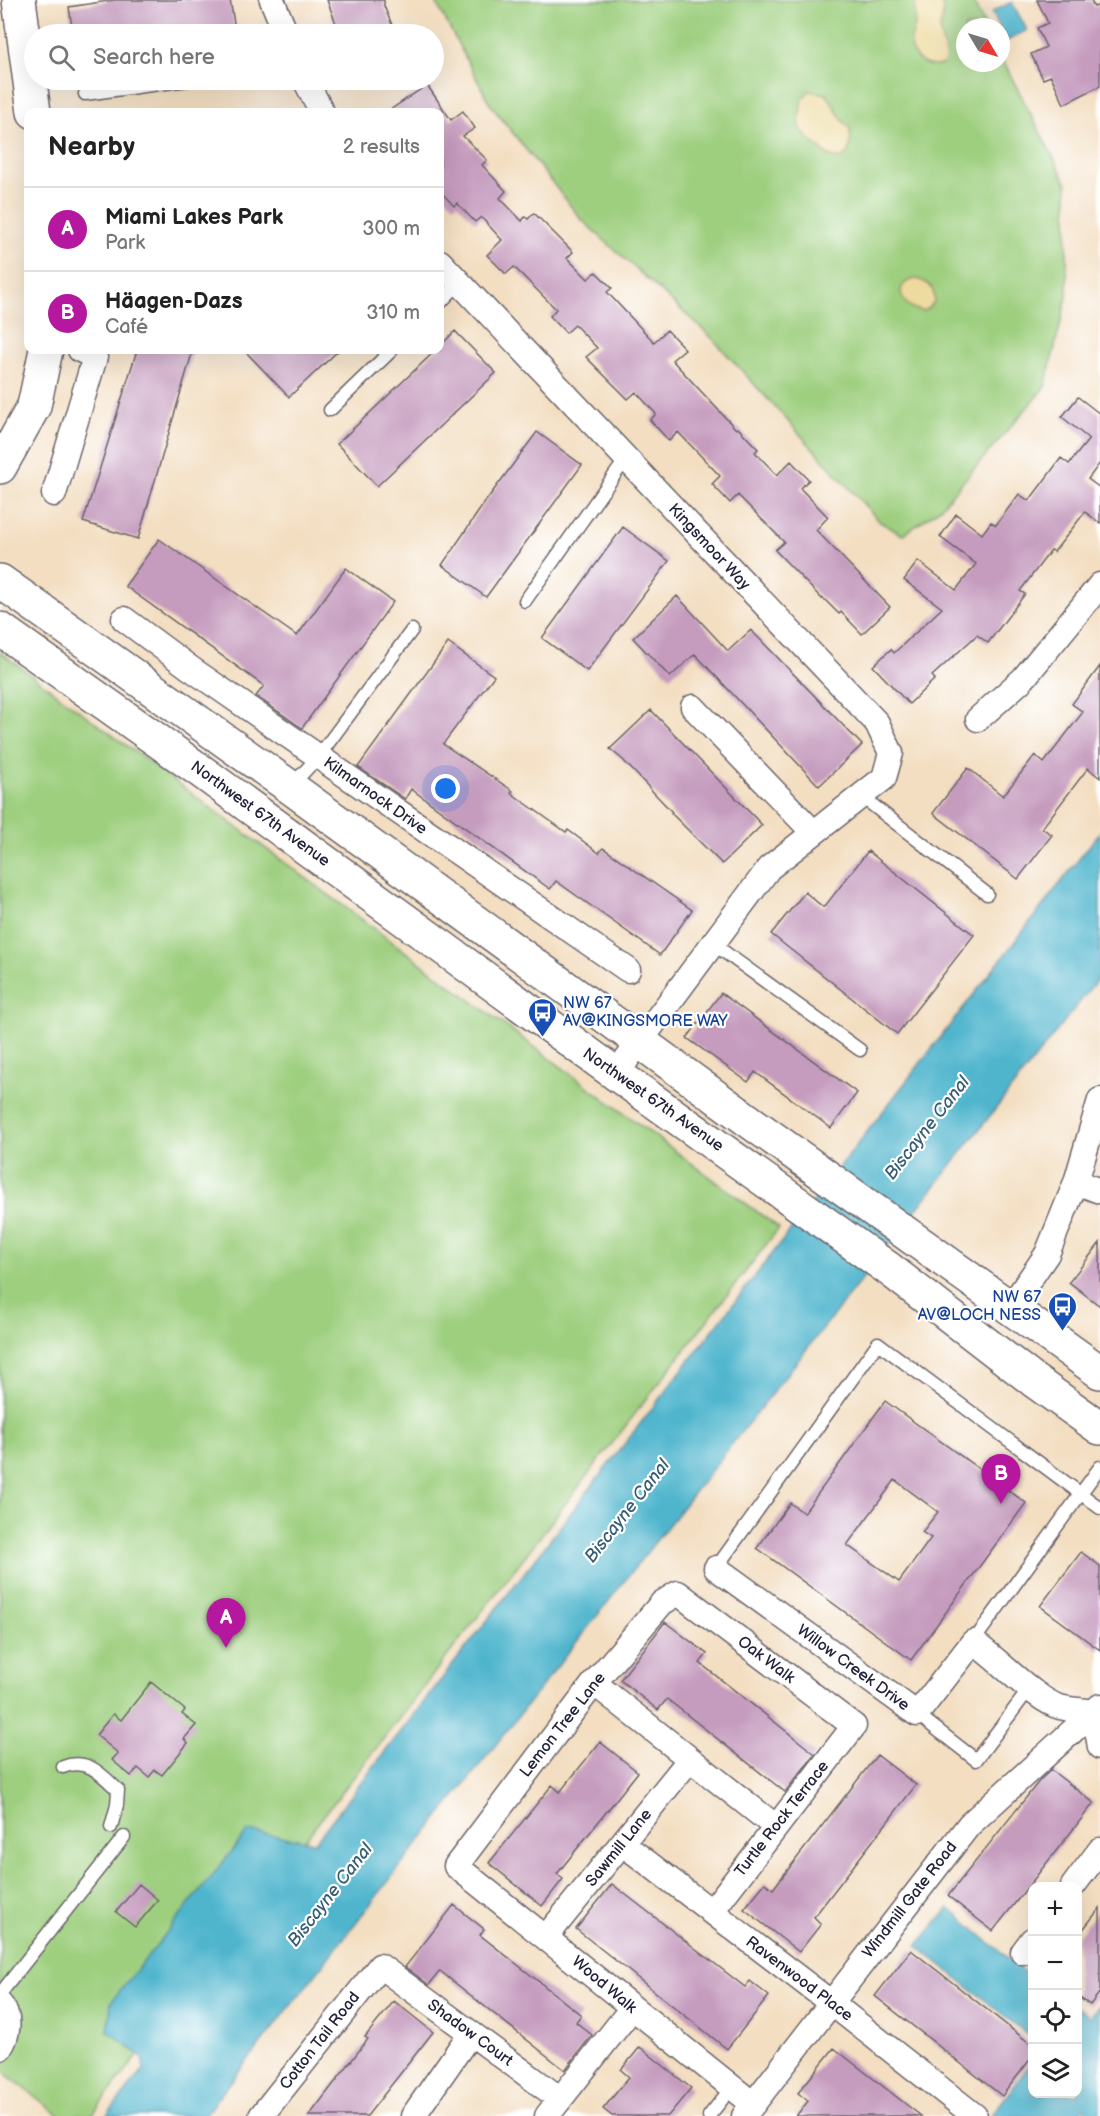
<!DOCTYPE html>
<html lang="en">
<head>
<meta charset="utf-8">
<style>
	body { margin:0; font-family:"Balsamiq Sans",sans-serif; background:#f2f2f2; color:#222 }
	.controls { position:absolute; right:18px; bottom:18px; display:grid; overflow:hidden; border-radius:12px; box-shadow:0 6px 24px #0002 }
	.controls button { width:54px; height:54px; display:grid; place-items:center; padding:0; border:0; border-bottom:2px solid #e0e0e0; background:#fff; color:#222; font:30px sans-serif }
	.compass { position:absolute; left:956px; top:18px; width:54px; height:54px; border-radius:50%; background:#fff; box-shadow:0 6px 24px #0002; rotate:128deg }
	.you { position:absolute; left:446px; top:789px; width:21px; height:21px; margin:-15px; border:4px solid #fff; border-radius:50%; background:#1a73e8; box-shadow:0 0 0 9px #1a73e833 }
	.badge { display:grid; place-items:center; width:39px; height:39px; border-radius:50%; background:#b5179e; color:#fff; font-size:20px; font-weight:700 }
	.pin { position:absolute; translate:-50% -50px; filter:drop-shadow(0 2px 3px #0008) }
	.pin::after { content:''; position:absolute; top:32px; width:21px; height:18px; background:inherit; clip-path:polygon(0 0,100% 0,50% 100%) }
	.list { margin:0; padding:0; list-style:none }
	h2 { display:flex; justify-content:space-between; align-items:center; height:78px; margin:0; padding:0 24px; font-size:26px }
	h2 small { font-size:20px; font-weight:400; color:#767676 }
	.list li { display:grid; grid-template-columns:39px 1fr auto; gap:18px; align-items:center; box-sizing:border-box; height:84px; padding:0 24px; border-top:2px solid #e0e0e0 }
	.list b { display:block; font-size:22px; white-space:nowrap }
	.list p { margin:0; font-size:20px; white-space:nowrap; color:#767676 }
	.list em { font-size:20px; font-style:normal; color:#767676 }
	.icon { flex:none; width:33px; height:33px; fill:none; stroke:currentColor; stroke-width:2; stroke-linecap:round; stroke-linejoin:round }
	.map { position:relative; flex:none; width:1100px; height:2116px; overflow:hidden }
	.search { position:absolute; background:#fff; box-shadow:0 6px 24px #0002; left:24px; top:24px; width:420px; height:66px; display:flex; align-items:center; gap:15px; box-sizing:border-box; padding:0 21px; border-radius:33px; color:#767676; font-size:22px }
	.panel { position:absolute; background:#fff; box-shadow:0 6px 24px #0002; left:24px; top:108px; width:420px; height:246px; border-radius:12px }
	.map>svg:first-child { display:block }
	.green { fill:#9ecf7f; stroke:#60785d; stroke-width:1.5 }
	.sand { fill:#eeda9e; stroke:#887e6c; stroke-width:1.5 }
	.water { fill:#4fb5cd; stroke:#386c84; stroke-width:1.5 }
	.building { fill:#c59bbe; fill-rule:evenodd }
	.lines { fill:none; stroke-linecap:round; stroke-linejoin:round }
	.lane-casing { stroke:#6b646a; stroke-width:15 }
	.street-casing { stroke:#6b646a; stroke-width:27 }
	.secondary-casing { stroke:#6b646a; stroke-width:36 }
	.lane { stroke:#fff; stroke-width:12 }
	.street { stroke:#fff; stroke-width:24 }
	.secondary { stroke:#fff; stroke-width:33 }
	.labels { text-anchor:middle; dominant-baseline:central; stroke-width:4.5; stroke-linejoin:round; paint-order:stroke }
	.street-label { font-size:16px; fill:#22223b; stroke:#fff }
	.transit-label { font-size:16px; fill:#164399; stroke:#fff; text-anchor:start }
	.water-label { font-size:18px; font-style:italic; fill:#345d75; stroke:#fff }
</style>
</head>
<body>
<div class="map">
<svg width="1100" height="2116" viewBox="0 0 1100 2116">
	<rect width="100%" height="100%" fill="#fff"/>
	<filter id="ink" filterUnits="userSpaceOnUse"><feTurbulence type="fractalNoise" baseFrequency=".0167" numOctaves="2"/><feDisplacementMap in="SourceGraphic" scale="12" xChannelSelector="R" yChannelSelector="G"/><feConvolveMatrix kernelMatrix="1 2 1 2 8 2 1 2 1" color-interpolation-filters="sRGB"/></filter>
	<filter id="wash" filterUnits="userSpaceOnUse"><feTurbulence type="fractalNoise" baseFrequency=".008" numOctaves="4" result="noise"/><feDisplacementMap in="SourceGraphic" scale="24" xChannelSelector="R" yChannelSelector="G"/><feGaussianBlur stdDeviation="1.35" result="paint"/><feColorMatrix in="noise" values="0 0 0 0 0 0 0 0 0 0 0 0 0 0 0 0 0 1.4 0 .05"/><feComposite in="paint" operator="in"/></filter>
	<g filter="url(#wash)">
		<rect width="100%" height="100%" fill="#f3dec1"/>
		<path class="green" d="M435,0H972L986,27H965V63H1001V57L1067,184V297L1045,387L940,508L903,535L880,522L712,338L581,219L490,104Z
			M0,652L779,1228L91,2116H60L0,2069Z"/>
		<path class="sand" d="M916,0H940C947,11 941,19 940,30C940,43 950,51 944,64C928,70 911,60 911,42C911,36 914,30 915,24C917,15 913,9 916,0Z
			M809,91L826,94C835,105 838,118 849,127C852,138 852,162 834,158C826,156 821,149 815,144C810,139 802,134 800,127C798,118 801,107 802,99Z
			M917,279C930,283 935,288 934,302L925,311C902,311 889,282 917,279Z"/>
		<path class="water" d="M1012,2L1027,30L1007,41L992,12Z
			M1100,832V976L204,2116H106L144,2069L142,2057L108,2031L111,2002L248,1831L315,1842Z
			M949,1908L1032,1978V2038L917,1946Z
			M1100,2004V2116H1094L1084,2108L1077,2116H991L1032,2062V2094H1078V2007L1090,2017Z"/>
		<g id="blocks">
			<path class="building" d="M115,0H230L236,34H73L69,7Z
				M327,0H384V6L396,34H340Z
				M1037,0H1091L1094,7L1100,5V86L1064,104L1051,76L1043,79L1031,54L1046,47L1037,28L1048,23Z
				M427,85L451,120L463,111L475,128L463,136L487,160L482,165L506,191L500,198L522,221L525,217L528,219L534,213L573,252L567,258L588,279L596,272L612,288L607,292L654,342L667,330L685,349L672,360L736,429L738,428L758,449L755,452L777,475L791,461L809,480L800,488L828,517L816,530L890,607L862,634L841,612L839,614L823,598L822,599L775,550L784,542L738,495L730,503L712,484L720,476L678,432L669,441L650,420L656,414L636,392L628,399L586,357L597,348L575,325L566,333L550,316L556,309L514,267L506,274L487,255L502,240L481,217L475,222L457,203L454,206L440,191V112H387Z
				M455,331L496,373L377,486L337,444L436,350H440V346Z
				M137,350H193L138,539L83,522Z
				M244,350H339L289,397Z
				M1078,397L1100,414V463L1088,479L1100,488V523L1085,512L1054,552L1051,550L1020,591L1025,594L988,643L977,635L932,676L935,679L909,704L873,666L891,649L894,653L942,608L904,580L918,561L956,590L976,564L940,537L956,514L982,534L991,522L996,525L1019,494L1029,501L1061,458L1069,464L1089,439L1062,417Z
				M537,432L582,465L486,597L442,565L485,502Z
				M623,527L669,561L587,671L542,638Z
				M159,539L297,636L346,568L393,602L302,728L256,696L264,686L125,586Z
				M677,596L728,651L751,630L862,745L819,786L695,654L670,677L633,638Z
				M448,643L494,676L443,744L513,791L511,793L566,832L568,830L599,853L603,848L692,910L660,955L556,881L550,889L411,789L405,799L358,767Z
				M1100,666V778L1088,768L1042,828L1052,835L1018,879L933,813L968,768L1003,796L1035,755L1044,763L1083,712L1072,704Z
				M651,710L762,825L722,864L671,813L672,812L623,760L610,749Z
				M868,851L974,935L897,1034L771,934L805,892L823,907L825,906Z
				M721,993L857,1093L831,1128L755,1072L748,1082L687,1038Z
				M1100,1243V1306L1069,1282Z
				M885,1401L1026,1503L911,1660L757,1548L790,1503L804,1513ZM895,1480L938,1512L922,1532L931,1538L899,1582L847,1545Z
				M1081,1552L1100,1566V1650L1040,1606Z
				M665,1622L707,1654L700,1663L815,1754L785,1792L667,1699L658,1710L620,1680Z
				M151,1682L185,1710L182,1714L196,1725L184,1739L188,1743L162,1775L155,1770L149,1777L138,1768L131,1776L112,1760L118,1753L96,1735L113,1714L121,1720Z
				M600,1742L638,1772L557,1874L563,1879L542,1906L489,1863L552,1785L560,1792Z
				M877,1755L916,1785L814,1917L821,1924L799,1952L744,1909L765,1883L773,1889Z
				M1051,1770L1094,1803L993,1931L948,1896L1040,1780Z
				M139,1884L158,1900L135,1927L116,1912Z
				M612,1884L745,1987L750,1981L769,1996L727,2049L576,1929Z
				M454,1905L484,1929L480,1935L581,2015L576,2022L592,2035L565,2070L440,1971L429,1985L405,1967Z
				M1100,1908V1992L1090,2005L1077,1996V1937Z
				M911,1950L1032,2045V2057L1002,2096L875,1996Z
				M394,2001L433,2032L367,2116H309L368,2039L365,2037Z
				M640,2047L691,2088L668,2116H612L603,2109L629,2077L621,2070Z
				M834,2048L921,2116H796L808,2101L798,2093Z"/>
		</g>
	</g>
	<g filter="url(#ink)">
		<use href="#blocks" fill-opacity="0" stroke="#6b646a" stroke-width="1.5"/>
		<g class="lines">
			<defs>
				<path id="lane" d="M85,94L188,80
					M440,303L459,283
					M330,410L392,350
					M525,601L626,459
					M292,785L318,757L412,630
					M861,796L987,894
					M712,943L860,1050
					M716,1568L878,1343L1100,1508
					M973,1642L1100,1467
					M917,1714L976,1760L1030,1688
					M63,1767C87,1757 102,1775 118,1790L117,1805L111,1827
					M0,1994L124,1837
					M709,2116L732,2087"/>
				<path id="street" d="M272,0L286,34
					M305,80L322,112
					M440,262L877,723L891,753L884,778L769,868L616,1074
					M54,494L95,357L80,350
					M124,619L190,668L628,970
					M693,707L813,832
					M978,719L1023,679L1100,585
					M1076,1182L1100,1191
					M1010,1308L1047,1254L1076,1182L1100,1100
					M716,1568L917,1714L973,1642C996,1657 1038,1702 1060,1707C1071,1710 1083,1710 1094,1712L1100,1747
					M594,1683L776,1827
					M623,1844L830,2002L975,2116
					M1073,1886L1100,1850
					M711,1912L854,1726L678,1593L662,1603L594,1683L456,1866L753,2104
					M546,1937L690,1759
					M1023,1952L1032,1940
					M0,2004C11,2016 9,2034 0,2048
					M261,2116L380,1966L560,2099
					M413,2116L470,2034
					M547,2116L632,2008
					M744,2116L969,1825L1100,1706"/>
				<path id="secondary" d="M19,0L34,112
					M0,467L34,406L46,350
					M0,581L290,787L749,1121L1100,1372
					M0,629L202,772L616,1074L889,1269L1033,1380L1100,1428"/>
			</defs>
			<use href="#lane" class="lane-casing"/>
			<use href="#street" class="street-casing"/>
			<use href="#secondary" class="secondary-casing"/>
			<use href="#lane" class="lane"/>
			<use href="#street" class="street"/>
			<use href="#secondary" class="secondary"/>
		</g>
	</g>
	<defs>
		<symbol id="bus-pin" viewBox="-11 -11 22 30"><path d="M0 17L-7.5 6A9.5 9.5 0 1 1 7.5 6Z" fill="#1a4fb4" stroke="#fff"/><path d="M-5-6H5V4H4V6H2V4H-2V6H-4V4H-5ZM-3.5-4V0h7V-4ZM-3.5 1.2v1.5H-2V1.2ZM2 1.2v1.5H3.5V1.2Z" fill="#fff"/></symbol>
	</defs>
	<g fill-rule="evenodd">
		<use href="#bus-pin" x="526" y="996" width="33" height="45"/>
		<use href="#bus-pin" x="1046" y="1290" width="33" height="45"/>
	</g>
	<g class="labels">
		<g class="street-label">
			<text transform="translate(709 547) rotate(47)">Kingsmoor Way</text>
			<text transform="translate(375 796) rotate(35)">Kilmarnock Drive</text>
			<text transform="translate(260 814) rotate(36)">Northwest 67th Avenue</text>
			<text transform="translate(653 1100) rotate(35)">Northwest 67th Avenue</text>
			<text transform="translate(766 1660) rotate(37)">Oak Walk</text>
			<text transform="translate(853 1668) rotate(36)">Willow Creek Drive</text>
			<text transform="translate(563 1725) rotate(-52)">Lemon Tree Lane</text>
			<text transform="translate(782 1819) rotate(-52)">Turtle Rock Terrace</text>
			<text transform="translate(619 1848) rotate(-51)">Sawmill Lane</text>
			<text transform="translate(910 1900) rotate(-52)">Windmill Gate Road</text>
			<text transform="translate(799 1979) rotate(37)">Ravenwood Place</text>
			<text transform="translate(604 1985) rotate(40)">Wood Walk</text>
			<text transform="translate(470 2033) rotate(36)">Shadow Court</text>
			<text transform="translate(320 2041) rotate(-52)">Cotton Tail Road</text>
		</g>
		<g class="transit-label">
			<text x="563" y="1003">NW 67<tspan x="563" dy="18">AV@KINGSMORE WAY</tspan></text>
			<text x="1041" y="1297" text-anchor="end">NW 67<tspan x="1041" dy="18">AV@LOCH NESS</tspan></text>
		</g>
		<g class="water-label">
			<text transform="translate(927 1128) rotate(-52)">Biscayne Canal</text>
			<text transform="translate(627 1511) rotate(-52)">Biscayne Canal</text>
			<text transform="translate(330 1895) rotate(-52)">Biscayne Canal</text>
		</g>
	</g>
</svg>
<div class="controls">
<button>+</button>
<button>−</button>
<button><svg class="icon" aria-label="locate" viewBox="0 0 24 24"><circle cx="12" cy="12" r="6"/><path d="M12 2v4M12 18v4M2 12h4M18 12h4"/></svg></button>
<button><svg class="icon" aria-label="layers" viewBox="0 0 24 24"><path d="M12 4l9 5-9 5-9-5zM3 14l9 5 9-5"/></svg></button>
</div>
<svg class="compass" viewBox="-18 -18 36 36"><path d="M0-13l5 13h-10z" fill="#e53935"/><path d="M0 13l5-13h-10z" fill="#767676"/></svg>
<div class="you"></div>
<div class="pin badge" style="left:226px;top:1648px">A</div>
<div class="pin badge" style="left:1001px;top:1504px">B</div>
<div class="search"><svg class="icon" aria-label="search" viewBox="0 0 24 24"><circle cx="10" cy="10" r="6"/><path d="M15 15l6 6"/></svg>Search here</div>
<section class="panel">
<h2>Nearby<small>2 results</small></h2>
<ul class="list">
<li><span class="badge">A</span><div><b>Miami Lakes Park</b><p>Park</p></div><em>300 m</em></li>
<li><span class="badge">B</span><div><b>Häagen-Dazs</b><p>Café</p></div><em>310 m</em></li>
</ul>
</section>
</div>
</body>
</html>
